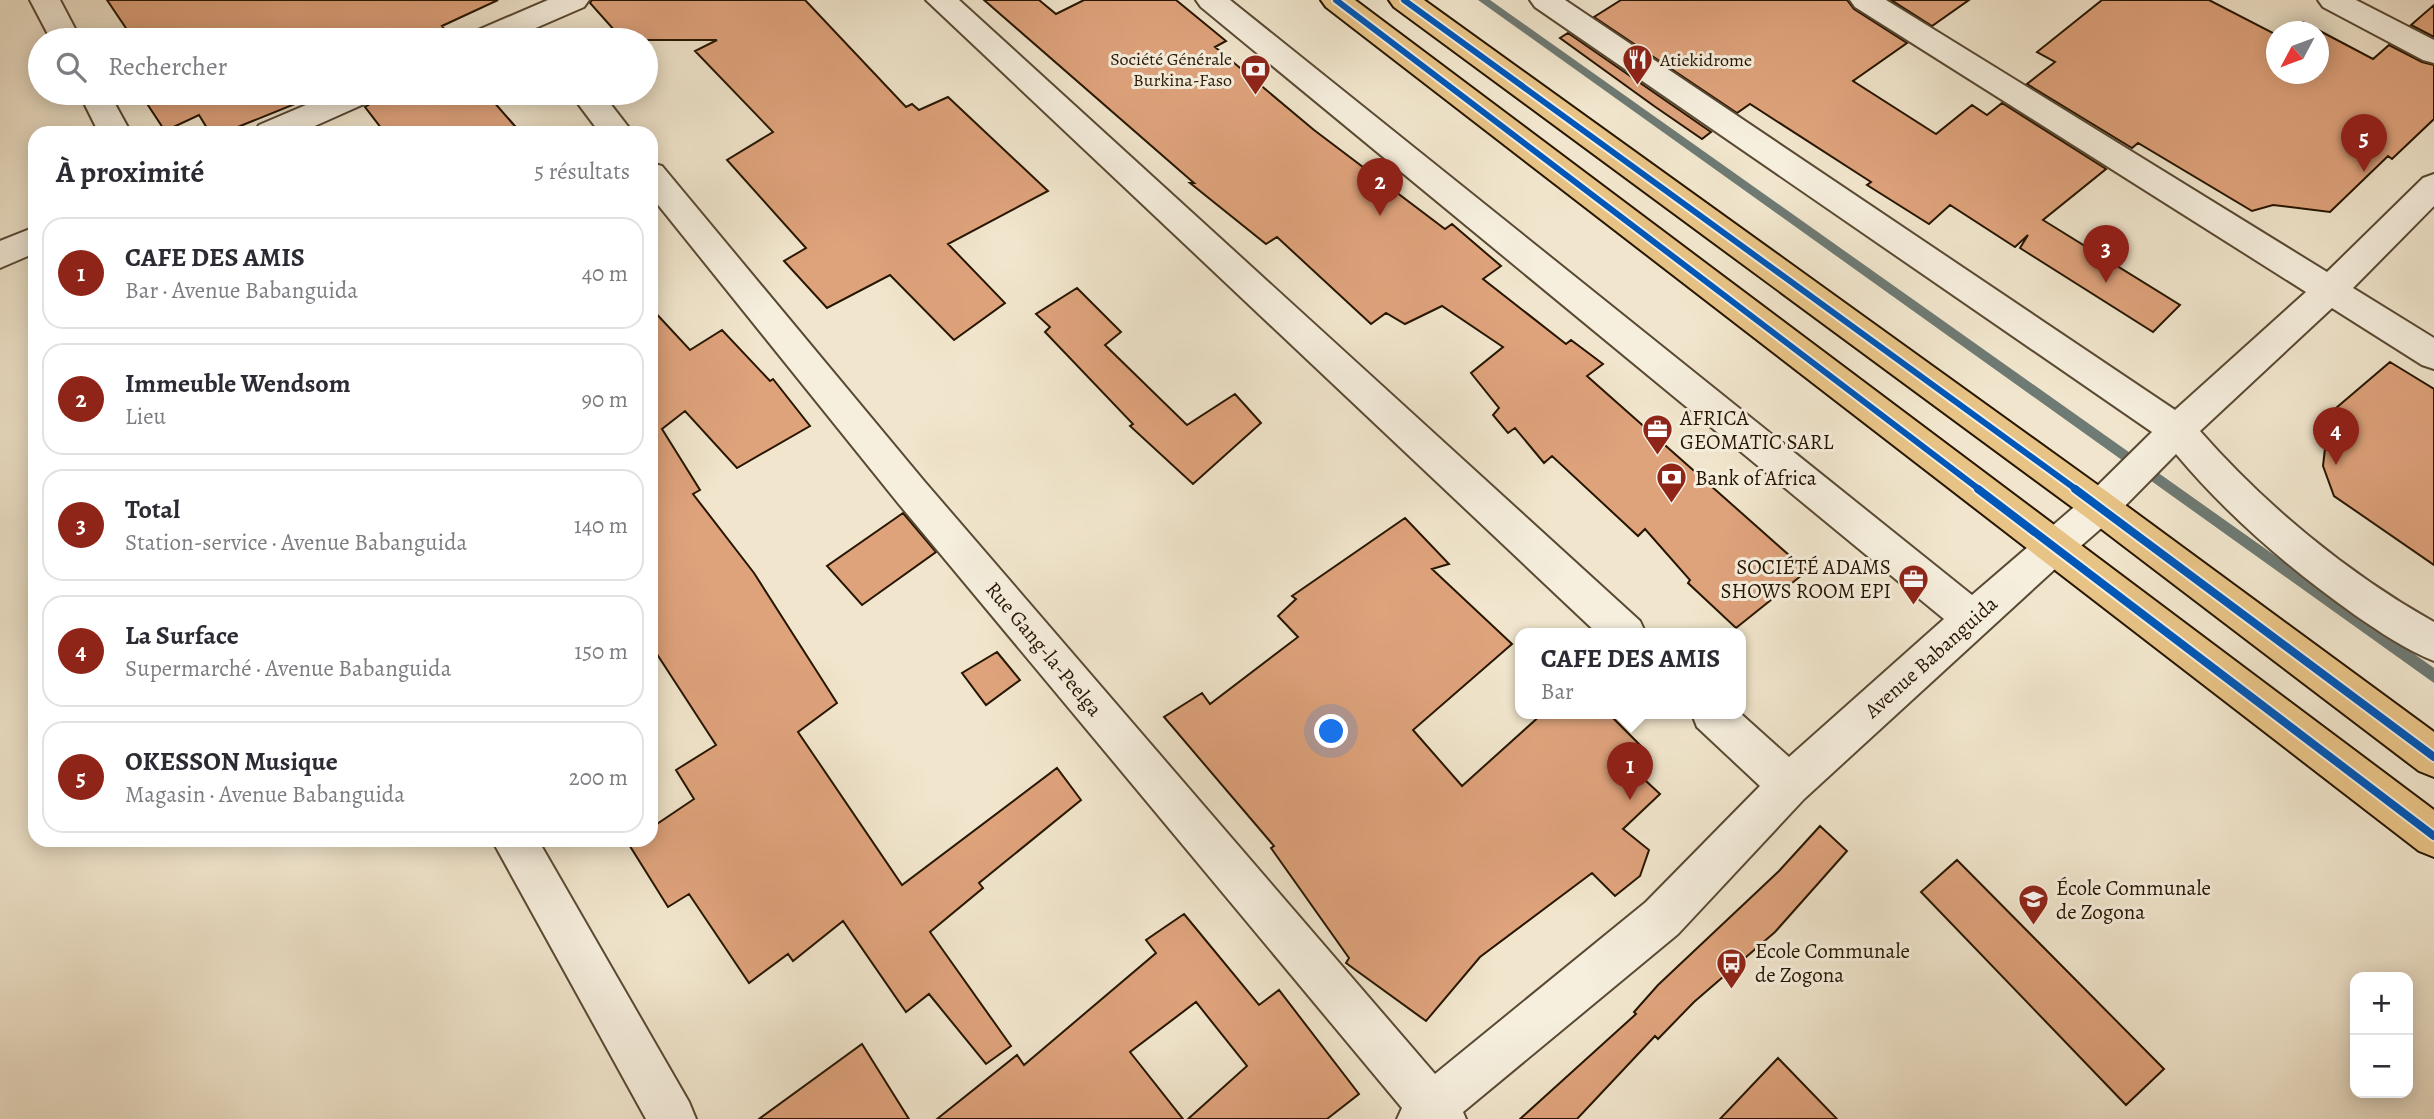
<!DOCTYPE html>
<html lang="fr">
<head>
<meta charset="utf-8">
<style>
	body { margin:0; font-family:Alegreya,serif; background:#f2f2f3; color:#2b2b33 }
	.controls { position:absolute; right:21px; bottom:21px; display:grid; overflow:hidden; border-radius:14px; box-shadow:0 4px 18px #0003 }
	.controls button { width:63px; height:63px; display:grid; place-items:center; padding:0; border:0; border-bottom:2px solid #e1e1e2; background:#fff; color:#2b2b33; font:35px sans-serif }
	.compass { position:absolute; left:2266px; top:21px; width:63px; height:63px; border-radius:50%; background:#fff; box-shadow:0 4px 18px #0003; rotate:229deg }
	.you { position:absolute; left:1332px; top:732px; width:24px; height:24px; margin:-18px; border:5px solid #fff; border-radius:50%; background:#1a73e8; box-shadow:0 0 0 10px #1a73e833 }
	.badge { display:grid; place-items:center; width:46px; height:46px; border-radius:50%; background:#8f2418; color:#fff; font-size:23px; font-weight:700 }
	.pin { position:absolute; translate:-50% -58px; filter:drop-shadow(0 2px 4px #0008) }
	.pin::after { content:''; position:absolute; top:37px; width:24px; height:21px; background:inherit; clip-path:polygon(0 0,100% 0,50% 100%) }
	.popup { position:absolute; left:1515px; top:628px; width:231px; height:91px; box-sizing:border-box; display:grid; place-content:center; border-radius:14px; background:#fff; filter:drop-shadow(0 2px 5px #0005); font-size:23px; white-space:nowrap; color:#7c7c81 }
	.popup b { font-size:26px; color:#2b2b33 }
	.popup::after { content:''; position:absolute; left:50%; top:100%; margin-left:-14px; border:14px solid transparent; border-top-color:#fff }
	.list { margin:0; padding:0; list-style:none }
	h2 { display:flex; justify-content:space-between; align-items:center; height:91px; margin:0; padding:0 28px; font-size:30px }
	h2 small { font-size:23px; font-weight:400; color:#7c7c81 }
	.list li { display:grid; grid-template-columns:46px 1fr auto; gap:21px; align-items:center; box-sizing:border-box; height:112px; margin:0 14px 14px; padding:0 14px; border:2px solid #e1e1e2; border-radius:21px }
	.list b { display:block; font-size:26px; white-space:nowrap }
	.list p { margin:0; font-size:23px; white-space:nowrap; color:#7c7c81 }
	.list em { font-size:23px; font-style:normal; color:#7c7c81 }
	.icon { flex:none; width:38px; height:38px; fill:none; stroke:currentColor; stroke-width:2; stroke-linecap:round; stroke-linejoin:round }
	.map { position:relative; flex:none; width:2434px; height:1119px; overflow:hidden }
	.search { position:absolute; background:#fff; box-shadow:0 4px 18px #0003; left:28px; top:28px; width:630px; height:77px; display:flex; align-items:center; gap:18px; box-sizing:border-box; padding:0 24px; border-radius:38px; color:#7c7c81; font-size:26px }
	.panel { position:absolute; background:#fff; box-shadow:0 4px 18px #0003; left:28px; top:126px; width:630px; height:721px; border-radius:21px }
	.map>svg:first-child { display:block }
	.lines { fill:none; stroke-linecap:round; stroke-linejoin:round }
	.stream { fill:#6e7a74; fill-rule:evenodd }
	.building { fill:#dfa37c; stroke:#261500; stroke-width:2 }
	.minor-casing { stroke:#594933; stroke-width:4 }
	.major-casing { stroke:#261500; stroke-width:4 }
	.minor { fill:#f6efde; fill-rule:evenodd }
	.major { fill:#e8c386; fill-rule:evenodd }
	.cycleway-far1-casing { stroke:#f6efde; stroke-width:10 }
	.cycleway-casing { stroke:#f6efde; stroke-width:12 }
	.cycleway-far1 { stroke:#0057b8; stroke-width:6 }
	.cycleway { stroke:#0057b8; stroke-width:8 }
	.labels { text-anchor:middle; dominant-baseline:central; stroke-width:6; stroke-linejoin:round; paint-order:stroke }
	.far-poi-label { font-size:18px; fill:#261500; stroke:#f6efde; text-anchor:end }
	.poi-label { font-size:21px; fill:#261500; stroke:#f6efde; text-anchor:start }
	.street-label { font-size:21px; fill:#261500; stroke:#f6efde }
</style>
</head>
<body>
<div class="map">
<svg width="2434" height="1119" viewBox="0 0 2434 1119">
	<rect width="100%" height="100%" fill="#f1e6cd"/>
	<filter id="stains"><feTurbulence type="fractalNoise" baseFrequency=".00286" numOctaves="4"/><feColorMatrix values="0 0 0 0 .2 0 0 0 0 .09 0 0 0 0 .02 0 0 0 .5 -.17"/></filter>
	<radialGradient id="worn" r=".72"><stop offset=".6" stop-color="#630" stop-opacity="0"/><stop offset="1" stop-color="#630" stop-opacity=".3"/></radialGradient>
	<g class="lines">
		<path class="stream" d="M1478,0H1490L2434,668V683Z"/>
	</g>
	<path class="building" d="M107,0H498L442,26L453,40H134Z
		M592,0H805L906,107L912,104L919,110L948,97L1048,191L948,244L1005,303L954,340L890,275L827,308L784,261L806,248L727,160L773,132L695,51L717,40H623L590,3Z
		M984,0H1039L1056,14L1084,0H1176L1226,41L1215,47L1314,130L1445,229L1452,224L1501,266L1483,279L1566,344L1571,340L1603,364L1587,376L1807,571L1736,628L1688,583L1690,580L1645,529L1638,536L1552,456L1544,463L1515,428L1508,433L1493,415L1499,408L1471,373L1503,347L1442,306L1405,324L1386,313L1371,324L1277,237L1266,244L1190,183H1194Z
		M1621,0H1847L1854,9L1907,43L1853,81L1936,134L1972,105L1987,115L2002,103L2106,169L2043,220L2180,305L2153,332L2020,248L2028,235L2015,247L1950,205L1929,224L1867,185L1871,182L1750,104L1737,113L1594,17Z
		M1891,0H1969L1932,26Z
		M2102,0H2209L2277,35V74H2319V32H2292L2303,22L2373,59L2389,45L2422,62L2434,65V119L2392,159L2388,156L2330,212L2273,205L2252,211L2138,143L2132,148L2027,84L2055,62L2037,52Z
		M2434,5V37L2411,25Z
		M1568,33L1711,132L1702,139L1654,106L1560,38Z
		M140,93H322L223,133H210L199,115L165,131Z
		M380,93H486L521,133H385L365,107L375,101Z
		M1077,288L1121,332L1105,345L1187,425L1235,394L1261,423L1193,484L1130,426L1133,424L1045,332L1050,327L1036,314Z
		M651,308L690,350L722,330L770,381L773,379L810,426L737,468L685,411L662,429L700,490L693,494L754,573L837,703L798,732L902,885L1057,768L1081,800L979,883L983,888L930,932L1011,1046L986,1064L929,994L906,1012L843,921L793,961L788,954L749,983L689,894L668,907L628,843L633,840H651V828L694,799L676,770L716,745L651,645Z
		M2390,362L2434,389V565L2334,496L2323,466L2329,414Z
		M903,513L936,552L862,605L827,566Z
		M1405,518L1449,564L1432,569L1512,644L1413,730L1462,786L1542,714H1609L1647,752L1631,767L1660,794L1623,829L1649,850L1640,876L1615,896L1592,873L1480,957L1426,1021L1346,963L1349,958L1271,848L1274,846L1164,717L1202,693L1210,704L1298,637L1278,616L1296,599L1292,596Z
		M997,652L1020,680L986,705L962,673Z
		M1820,826L1847,851L1775,932L1694,1002L1658,1039L1655,1036L1577,1119H1520L1636,1014L1634,1012L1658,985L1779,871Z
		M1957,860L2164,1069L2126,1105L1921,892Z
		M1184,914L1259,1005L1279,990L1359,1094L1327,1119H1188L1247,1066L1196,1002L1130,1052L1183,1119H937L1017,1055L1024,1065L1156,953L1146,940Z
		M862,1044L909,1119H759Z
		M1778,1058L1837,1119H1720Z"/>
	<g class="lines">
		<defs>
			<path id="minor" d="M30,0H60L81,40H51Z
				M548,0H589L584,7L508,40H467L471,33Z
				M926,0H959L1640,621L1646,634H1598Z
				M1196,0H1230L1972,595L2087,496L2152,432L1535,7L1530,0H1565L2175,410L2306,292L1855,7L1850,0H1886L2327,272L2423,178L2434,174V206L2353,288L2434,338V369L2422,365L2332,308L2200,431C2266,506 2347,573 2434,622V661C2406,650 2380,632 2355,615C2290,569 2228,516 2176,454L2113,518L2067,558L1804,799L1678,934L1463,1112L1466,1119H1397L1402,1108L898,503L651,196V163L662,166L924,481L1435,1074L1646,902L1760,786L1697,727L1692,714L1740,713L1789,757L1944,619L1201,7Z
				M2318,0H2356L2434,40V63L2423,60L2323,7Z
				M79,93H109L131,133H99Z
				M334,93H377L373,100L299,133H254L259,125Z
				M570,93H602L633,133H600Z
				M35,227V253L0,268V241Z
				M492,840H538L689,1102L696,1119H646Z"/>
			<path id="major" d="M1321,0H1355L2434,810V857L2419,851L1326,7Z
				M1389,0H1424L2113,496L2434,732V777L2419,771L2087,518L1394,7Z"/>
		</defs>
		<use href="#minor" class="minor-casing"/>
		<use href="#major" class="major-casing"/>
		<use href="#minor" class="minor"/>
		<use href="#major" class="major"/>
		<defs>
			<path id="cycleway-far1" d="M1336,0L1980,490
				M1404,0L2077,490"/>
			<path id="cycleway" d="M1978,489L2434,836
				M2075,489L2434,757"/>
		</defs>
		<use href="#cycleway-far1" class="cycleway-far1-casing"/>
		<use href="#cycleway" class="cycleway-casing"/>
		<use href="#cycleway-far1" class="cycleway-far1"/>
		<use href="#cycleway" class="cycleway"/>
	</g>
	<defs>
		<symbol id="restaurant-pin" viewBox="-11 -11 22 30"><path d="M0 17L-7.5 6A9.5 9.5 0 1 1 7.5 6Z" fill="#8f2418" stroke="#f6efde"/><path d="M-5-6h1v4h1v-4h1v4h1v-4h1v5L-1.5 .5V6h-2V.5L-5-1ZM5-6V6H3V1.5H1.5Q1.5-4 5-6Z" fill="#fff"/></symbol>
		<symbol id="bank-pin" viewBox="-11 -11 22 30"><path d="M0 17L-7.5 6A9.5 9.5 0 1 1 7.5 6Z" fill="#8f2418" stroke="#f6efde"/><path d="M-6-4H6V4H-6ZM0-2.3a2.3 2.3 0 1 0 0 4.6a2.3 2.3 0 1 0 0-4.6Z" fill="#fff"/></symbol>
		<symbol id="office-pin" viewBox="-11 -11 22 30"><path d="M0 17L-7.5 6A9.5 9.5 0 1 1 7.5 6Z" fill="#8f2418" stroke="#f6efde"/><path d="M-6-3h4V-5.5h4V-3h4V5H-6ZM-1-4.5V-3h2v-1.5ZM-6 0V1H6V0Z" fill="#fff"/></symbol>
		<symbol id="school-pin" viewBox="-11 -11 22 30"><path d="M0 17L-7.5 6A9.5 9.5 0 1 1 7.5 6Z" fill="#8f2418" stroke="#f6efde"/><path d="M0-5L7-2L0 1L-7-2ZM-4 1L0 2.5L4 1V4Q0 6-4 4Z" fill="#fff"/></symbol>
		<symbol id="bus-pin" viewBox="-11 -11 22 30"><path d="M0 17L-7.5 6A9.5 9.5 0 1 1 7.5 6Z" fill="#8f2418" stroke="#f6efde"/><path d="M-5-6H5V4H4V6H2V4H-2V6H-4V4H-5ZM-3.5-4V0h7V-4ZM-3.5 1.2v1.5H-2V1.2ZM2 1.2v1.5H3.5V1.2Z" fill="#fff"/></symbol>
	</defs>
	<g fill-rule="evenodd">
		<use href="#restaurant-pin" x="1620" y="42" width="35" height="47"/>
		<use href="#bank-pin" x="1238" y="52" width="35" height="47"/>
		<use href="#office-pin" x="1640" y="412" width="35" height="47"/>
		<use href="#bank-pin" x="1654" y="460" width="35" height="47"/>
		<use href="#office-pin" x="1896" y="562" width="35" height="47"/>
		<use href="#school-pin" x="2016" y="882" width="35" height="47"/>
		<use href="#bus-pin" x="1714" y="946" width="35" height="47"/>
	</g>
	<g class="labels">
		<g class="far-poi-label">
			<text x="1232" y="59">Société Générale<tspan x="1232" dy="21">Burkina-Faso</tspan></text>
			<text x="1660" y="60" text-anchor="start">Atiekidrome</text>
		</g>
		<g class="poi-label">
			<text x="1680" y="418">AFRICA<tspan x="1680" dy="24">GEOMATIC SARL</tspan></text>
			<text x="1695" y="478">Bank of Africa</text>
			<text x="1891" y="567" text-anchor="end">SOCIÉTÉ ADAMS<tspan x="1891" dy="24">SHOWS ROOM EPI</tspan></text>
			<text x="2056" y="888">École Communale<tspan x="2056" dy="24">de Zogona</tspan></text>
			<text x="1755" y="951">Ecole Communale<tspan x="1755" dy="24">de Zogona</tspan></text>
		</g>
		<g class="street-label">
			<text transform="translate(1044 649) rotate(50)">Rue Gang-la-Peelga</text>
			<text transform="translate(1931 657) rotate(-42)">Avenue Babanguida</text>
		</g>
	</g>
	<rect width="100%" height="100%" filter="url(#stains)"/>
	<rect width="100%" height="100%" fill="url(#worn)"/>
</svg>
<div class="controls">
<button>+</button>
<button>−</button>
</div>
<svg class="compass" viewBox="-18 -18 36 36"><path d="M0-13l5 13h-10z" fill="#e53935"/><path d="M0 13l5-13h-10z" fill="#7c7c81"/></svg>
<div class="you"></div>
<div class="pin badge" style="left:1630px;top:800px">1</div>
<div class="popup"><b>CAFE DES AMIS</b>Bar</div>
<div class="pin badge" style="left:1380px;top:216px">2</div>
<div class="pin badge" style="left:2106px;top:283px">3</div>
<div class="pin badge" style="left:2336px;top:465px">4</div>
<div class="pin badge" style="left:2364px;top:172px">5</div>
<div class="search"><svg class="icon" aria-label="search" viewBox="0 0 24 24"><circle cx="10" cy="10" r="6"/><path d="M15 15l6 6"/></svg>Rechercher</div>
<section class="panel">
<h2>À proximité<small>5 résultats</small></h2>
<ul class="list">
<li><span class="badge">1</span><div><b>CAFE DES AMIS</b><p>Bar · Avenue Babanguida</p></div><em>40 m</em></li>
<li><span class="badge">2</span><div><b>Immeuble Wendsom</b><p>Lieu</p></div><em>90 m</em></li>
<li><span class="badge">3</span><div><b>Total</b><p>Station-service · Avenue Babanguida</p></div><em>140 m</em></li>
<li><span class="badge">4</span><div><b>La Surface</b><p>Supermarché · Avenue Babanguida</p></div><em>150 m</em></li>
<li><span class="badge">5</span><div><b>OKESSON Musique</b><p>Magasin · Avenue Babanguida</p></div><em>200 m</em></li>
</ul>
</section>
</div>
</body>
</html>
